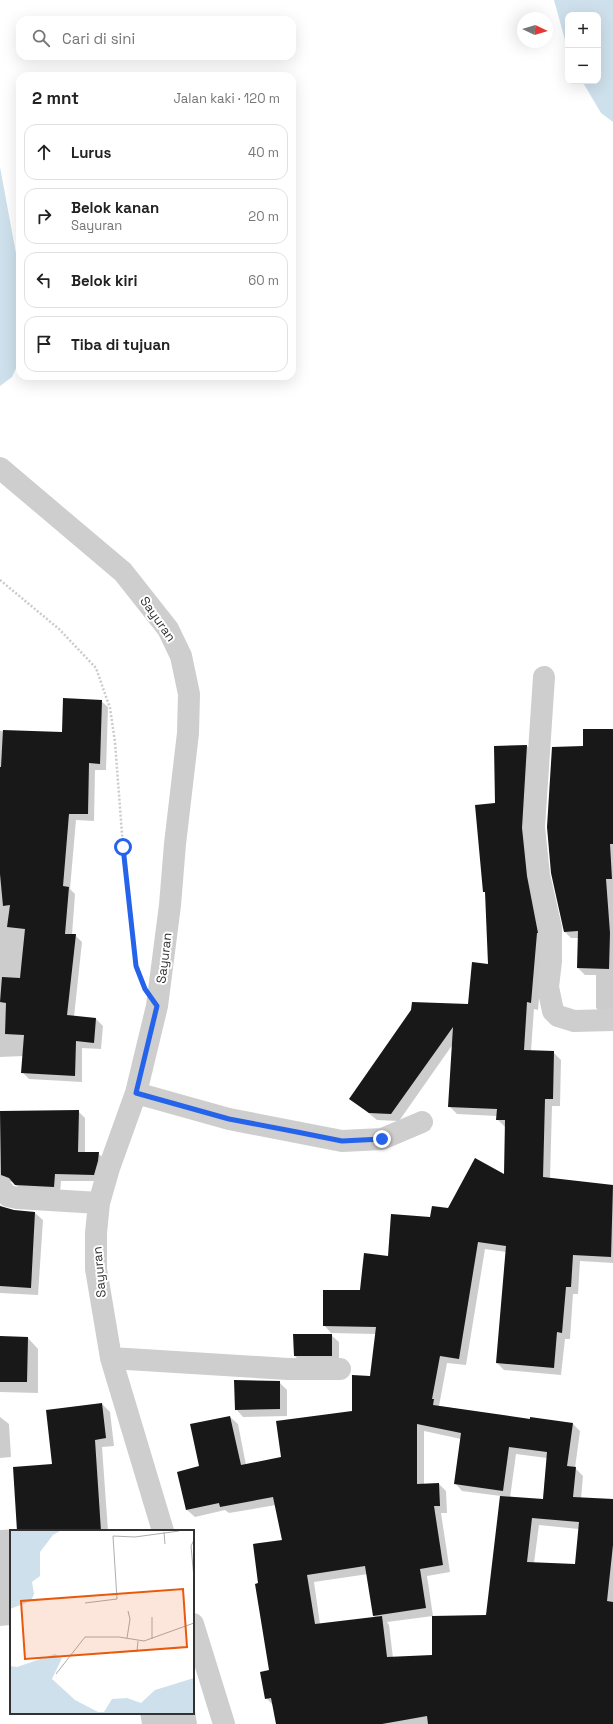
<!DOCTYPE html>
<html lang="id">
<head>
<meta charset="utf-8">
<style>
	body { margin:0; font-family:"Space Grotesk",sans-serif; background:#f6f6f6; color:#222 }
	.controls { position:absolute; right:12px; top:12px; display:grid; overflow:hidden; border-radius:8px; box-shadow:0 4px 16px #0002 }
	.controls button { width:36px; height:36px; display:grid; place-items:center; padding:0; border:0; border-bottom:1px solid #e0e0e0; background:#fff; color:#222; font:20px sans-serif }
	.compass { position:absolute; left:517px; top:12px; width:36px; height:36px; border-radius:50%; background:#fff; box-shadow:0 4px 16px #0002; rotate:94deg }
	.stop { position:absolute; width:12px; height:12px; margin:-9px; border:3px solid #2563eb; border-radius:50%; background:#fff }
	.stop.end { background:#2563eb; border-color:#fff; box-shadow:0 1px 4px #0008 }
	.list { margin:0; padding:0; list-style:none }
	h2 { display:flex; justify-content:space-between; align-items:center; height:52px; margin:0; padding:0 16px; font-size:17px }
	h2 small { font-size:13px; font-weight:400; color:#767676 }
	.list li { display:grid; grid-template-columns:26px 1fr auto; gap:12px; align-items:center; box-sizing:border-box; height:56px; margin:0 8px 8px; padding:0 8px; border:1px solid #e0e0e0; border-radius:12px }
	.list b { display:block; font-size:15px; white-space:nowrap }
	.list p { margin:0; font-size:13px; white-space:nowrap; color:#767676 }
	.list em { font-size:13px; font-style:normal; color:#767676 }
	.icon { flex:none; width:22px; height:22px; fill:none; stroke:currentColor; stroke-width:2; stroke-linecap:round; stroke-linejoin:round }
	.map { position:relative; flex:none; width:613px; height:1724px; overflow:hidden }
	.search { position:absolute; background:#fff; box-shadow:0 4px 16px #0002; left:16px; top:16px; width:280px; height:44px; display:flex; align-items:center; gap:10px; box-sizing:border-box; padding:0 14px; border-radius:12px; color:#767676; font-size:15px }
	.panel { position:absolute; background:#fff; box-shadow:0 4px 16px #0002; left:16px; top:72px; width:280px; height:308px; border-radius:12px }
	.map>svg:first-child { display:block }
	.water { fill:#cee0eb }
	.shadow { fill:#0003; fill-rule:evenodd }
	.building { fill:#181818; fill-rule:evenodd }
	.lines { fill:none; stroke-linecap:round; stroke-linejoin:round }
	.path { stroke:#cbcbcb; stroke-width:2.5; stroke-dasharray:2 2; stroke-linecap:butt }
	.minor { stroke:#cecece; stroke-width:22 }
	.route { stroke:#2563eb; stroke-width:5 }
	.labels { text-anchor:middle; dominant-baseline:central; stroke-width:4; stroke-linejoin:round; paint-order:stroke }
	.street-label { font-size:13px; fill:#313131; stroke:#fff }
	.inset-road { fill:none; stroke:#adadad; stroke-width:1 }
	.view { fill:#e8590c; fill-opacity:0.15; stroke:#e8590c; stroke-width:2 }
	.inset-edge { fill:none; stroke:#313131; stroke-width:2 }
</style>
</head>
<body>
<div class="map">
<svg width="613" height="1724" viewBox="0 0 613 1724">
	<rect width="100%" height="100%" fill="#fff"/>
	<path class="water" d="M554,0H613V122L601,113L582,81H598V15H568V51Z
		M0,167L20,275V360L12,377L0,386Z"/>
	<path class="shadow" d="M101,701L108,707L106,770H95L94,821L76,820L70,889L75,894L72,935H75L82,942L74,1017L96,1019L103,1026L101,1049L82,1048V1082L29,1079L22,1072L24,1056L0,1057V731L63,733Z
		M613,730V1014H603L596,1008V975H585L578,968L579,938H571L564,931L584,747Z
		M527,746L534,754L544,940L538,1010L534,1009L531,1051L553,1052L561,1060L560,1106H552L550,1179L613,1186V1263L580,1261L578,1294H573L570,1339H565L561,1375L504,1370L497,1363L506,1252L485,1249L466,1365L447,1363L439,1406L531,1421L573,1424L580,1431L575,1468L583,1476L581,1499L613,1500V1724H277L274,1706L266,1698L297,1668L259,1584L283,1541L276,1505L229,1513L225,1510L195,1517L187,1510L200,1467L230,1417L238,1424L246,1465L282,1458L353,1412L371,1377L376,1334L331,1333L324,1325L361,1291L389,1257L431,1219L505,1176V1127L497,1119V1116L457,1114L449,1106L453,1044L399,1121L377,1120L350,1098L469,1005L489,965L486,893L484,891L496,804ZM424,1431L461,1439L455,1483L462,1491L501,1496L487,1616L433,1656L393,1658L389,1625L387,1622L433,1616L427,1576L450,1572L441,1513H447L446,1491L439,1484L424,1485ZM516,1454L547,1458L543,1500L510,1498ZM539,1525L579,1529L576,1565L534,1563ZM368,1574L374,1616L376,1618L320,1624L314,1582Z
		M78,1111L85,1118V1153H98L105,1160L101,1181H61L60,1193L23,1191L12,1182L5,1181L0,1183V1112Z
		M0,1205L5,1209L35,1213L43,1220L38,1295L0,1293Z
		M294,1335H331L339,1342V1364H302L295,1356Z
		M0,1338H28L38,1349V1393L0,1392Z
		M279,1382L287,1390V1416L243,1417L236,1409Z
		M102,1404L110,1412L114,1446L102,1447L108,1531H11V1625L0,1626V1530L18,1529L53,1465Z
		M0,1417L9,1424L11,1457L0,1458Z
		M193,1698L197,1724H142L140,1713H193Z"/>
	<path class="building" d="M63,698L102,700L100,764L89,763L88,814H69L63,886L69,887L65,934H76L67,1015L96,1018L94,1043L76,1041L75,1076L21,1073L24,1035L5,1034L6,1003L0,1002L2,977L20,978L25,929L7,927L10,905L3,906L0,874V767H1L3,730L62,732Z
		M583,729H613V844H610L612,879H606L610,933L609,969L577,968L578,931L564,932L551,873L547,827L552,747L583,746Z
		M527,745L522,828L527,876L538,933H537L531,1003L527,1002L524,1050L554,1051L553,1099H545L543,1177L613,1185L611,1257L573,1255L571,1287H566L562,1333L557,1332L554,1368L496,1363L506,1246L478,1242L459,1359L440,1356L432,1399H434L433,1405L530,1419V1417L573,1423L567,1466L576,1467L573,1497L613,1499V1545L607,1601L613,1602V1724H428L427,1716L382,1724H276L271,1698L265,1699L260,1672L269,1670L255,1584L258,1583L253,1544L282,1540L273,1497L220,1507L219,1503L186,1510L177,1472L199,1466L190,1424L230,1416L241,1465L281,1457L276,1421L352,1411V1375L370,1376L376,1327L323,1326V1290H360L364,1253L388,1256L391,1214L430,1217L432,1206L448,1208L475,1158L504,1174L505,1120H496L497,1109L448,1107L453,1027L391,1114L369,1113L349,1099L411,1010L412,1002L468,1004L472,962L488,964L485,892H483L475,805L495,803L494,746ZM417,1424L461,1433L454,1484L503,1491L509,1447L547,1452L543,1499L500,1496L486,1615L432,1616V1655L387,1657L382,1616L315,1624L307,1575L365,1566L373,1616L426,1608L420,1569L443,1565L434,1506H440L439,1483L417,1484ZM532,1518L579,1522L575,1564L527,1562Z
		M79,1110L78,1152H99L98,1161L94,1175L55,1174L54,1187L15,1185L9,1178L1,1175L0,1111Z
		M0,1206L14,1210L35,1212L31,1288L0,1286Z
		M293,1334H332V1356H294Z
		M0,1336L28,1337L27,1382H0Z
		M234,1380L280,1381V1409L235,1410Z
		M102,1403L106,1438L95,1440L101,1531H17L13,1467L52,1464L46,1410Z"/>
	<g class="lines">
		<path class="path" d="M0,580L59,629L96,668L110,708L115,742L123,847L136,967"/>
		<path class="minor" d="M0,468L123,572L168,629L181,656L189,694L188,733L175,844L170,905L157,1006L136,1093L109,1168L99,1203L96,1233V1269L111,1358L163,1531
			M544,677L534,827L539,875L551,928V961L548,987L553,1011L558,1016L574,1021L613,1020
			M136,1093L229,1119L342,1141L382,1139L422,1122
			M0,1187L8,1196L17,1198L99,1203
			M111,1358L288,1369H340
			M193,1624L224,1724"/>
	</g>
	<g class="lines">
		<path class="route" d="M123,847L136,966L145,989L157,1006L136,1093L229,1119L297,1132L342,1141L382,1139"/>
	</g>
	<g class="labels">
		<g class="street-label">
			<text transform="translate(158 619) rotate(55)">Sayuran</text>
			<text transform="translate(164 958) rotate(-83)">Sayuran</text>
			<text transform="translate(99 1272) rotate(-95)">Sayuran</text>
		</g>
	</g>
	<g transform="translate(10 1530)">
		<rect width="184" height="184" fill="#fff"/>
		<path d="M0,1H50L43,5L30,22V46L22,52L24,64L21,71L0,79ZM45,124L52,128L42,149L65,170L88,182H94L102,169L117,168L131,173L145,160L184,148V183H0V136L7,137Z" fill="#cee0eb"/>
		<path class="inset-road" d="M154,2L155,14M184,10L181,16L184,48M75,73L107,69L103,6L125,7L169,1M142,87V109M117,108L120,89L118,81M109,122L127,121L128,111M46,144L75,107H109L134,111L184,93"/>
		<path class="view" d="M173,59L177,117L15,129L11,71Z"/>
		<rect width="184" height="184" class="inset-edge"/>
	</g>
</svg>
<div class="controls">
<button>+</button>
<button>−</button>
</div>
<svg class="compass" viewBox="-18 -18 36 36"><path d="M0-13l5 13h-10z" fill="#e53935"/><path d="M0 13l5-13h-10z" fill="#767676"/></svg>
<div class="stop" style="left:123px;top:847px"></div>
<div class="stop end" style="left:382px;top:1139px"></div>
<div class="search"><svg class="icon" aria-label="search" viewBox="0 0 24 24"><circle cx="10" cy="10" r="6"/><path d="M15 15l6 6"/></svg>Cari di sini</div>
<section class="panel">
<h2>2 mnt<small>Jalan kaki · 120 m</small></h2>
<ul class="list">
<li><svg class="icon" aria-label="ahead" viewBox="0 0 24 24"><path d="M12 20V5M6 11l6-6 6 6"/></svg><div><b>Lurus</b></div><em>40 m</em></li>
<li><svg class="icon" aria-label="right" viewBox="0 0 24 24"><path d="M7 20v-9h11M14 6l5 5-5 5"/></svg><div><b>Belok kanan</b><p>Sayuran</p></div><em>20 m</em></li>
<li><svg class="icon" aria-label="left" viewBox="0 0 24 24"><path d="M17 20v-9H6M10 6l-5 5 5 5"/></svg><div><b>Belok kiri</b></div><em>60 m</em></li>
<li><svg class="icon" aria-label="arrive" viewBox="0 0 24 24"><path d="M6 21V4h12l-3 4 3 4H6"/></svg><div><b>Tiba di tujuan</b></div></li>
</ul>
</section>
</div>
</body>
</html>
